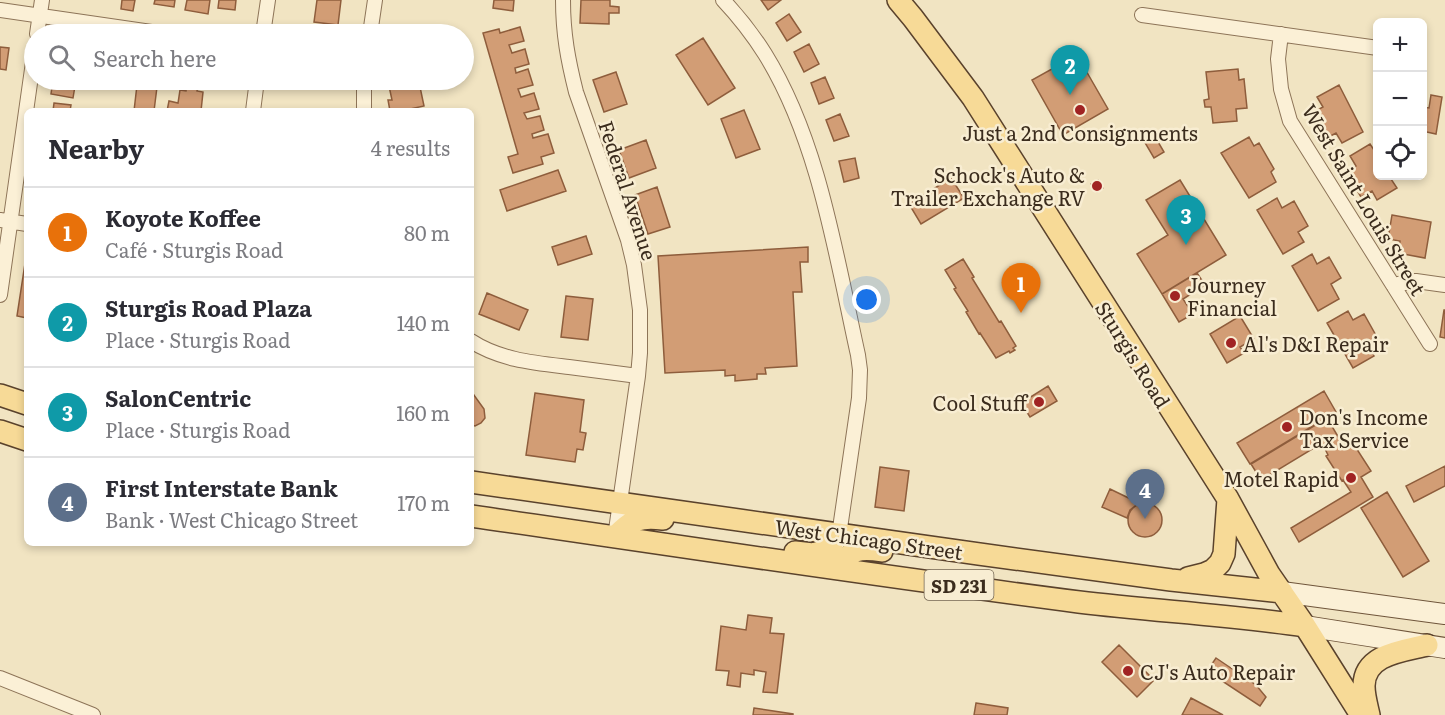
<!DOCTYPE html>
<html lang="en">
<head>
<meta charset="utf-8">
<style>
	body { margin:0; font-family:Literata,serif; background:#f7f7f7; color:#2b2b33 }
	.controls { position:absolute; right:18px; top:18px; display:grid; overflow:hidden; border-radius:9px; box-shadow:0 3px 9px #0003 }
	.controls button { width:54px; height:54px; display:grid; place-items:center; padding:0; border:0; border-bottom:2px solid #e1e1e2; background:#fff; color:#2b2b33; font:30px sans-serif }
	.you { position:absolute; left:867px; top:300px; width:21px; height:21px; margin:-15px; border:4px solid #fff; border-radius:50%; background:#1a73e8; box-shadow:0 0 0 9px #1a73e833 }
	.badge { display:grid; place-items:center; width:39px; height:39px; border-radius:50%; background:#a02323; color:#fff; font-size:20px; font-weight:700 }
	.pin { position:absolute; translate:-50% -50px; filter:drop-shadow(0 2px 3px #0008) }
	.pin::after { content:''; position:absolute; top:32px; width:21px; height:18px; background:inherit; clip-path:polygon(0 0,100% 0,50% 100%) }
	.list { margin:0; padding:0; list-style:none }
	h2 { display:flex; justify-content:space-between; align-items:center; height:78px; margin:0; padding:0 24px; font-size:26px }
	h2 small { font-size:20px; font-weight:400; color:#7c7c81 }
	.list li { display:grid; grid-template-columns:39px 1fr auto; gap:18px; align-items:center; box-sizing:border-box; height:90px; padding:0 24px; border-top:2px solid #e1e1e2 }
	.list b { display:block; font-size:22px; white-space:nowrap }
	.list p { margin:0; font-size:20px; white-space:nowrap; color:#7c7c81 }
	.list em { font-size:20px; font-style:normal; color:#7c7c81 }
	.icon { flex:none; width:33px; height:33px; fill:none; stroke:currentColor; stroke-width:2; stroke-linecap:round; stroke-linejoin:round }
	.map { position:relative; flex:none; width:1445px; height:715px; overflow:hidden }
	.search { position:absolute; background:#fff; box-shadow:0 3px 9px #0003; left:24px; top:24px; width:450px; height:66px; display:flex; align-items:center; gap:15px; box-sizing:border-box; padding:0 21px; border-radius:33px; color:#7c7c81; font-size:22px }
	.panel { position:absolute; background:#fff; box-shadow:0 3px 9px #0003; left:24px; top:108px; width:450px; height:438px; border-radius:9px }
	.map>svg:first-child { display:block }
	.building { fill:#d29d75; stroke:#8e5d3c; stroke-width:1.5 }
	.lines { fill:none; stroke-linecap:round; stroke-linejoin:round }
	.street-casing { stroke:#8d7458; stroke-width:16 }
	.secondary-casing { stroke:#6f553b; stroke-width:22 }
	.primary-casing { stroke:#5a422c; stroke-width:24 }
	.street { stroke:#fbf0d6; stroke-width:14 }
	.secondary { stroke:#fbf0d6; stroke-width:20 }
	.primary { stroke:#f7da97; stroke-width:21 }
	.poi-dot { fill:#a02323; stroke:#f8edd2; stroke-width:2 }
	.labels { text-anchor:middle; dominant-baseline:central; stroke-width:5; stroke-linejoin:round; paint-order:stroke }
	.shield { fill:#f8edd2; stroke:#746653; stroke-width:1.5 }
	.shield-label { font-size:18px; font-weight:bold; fill:#3b2c1d }
	.poi-label { font-size:20px; fill:#3b2c1d; stroke:#f8edd2; text-anchor:start }
	.street-label { font-size:20px; fill:#3b2c1d; stroke:#f8edd2 }
</style>
</head>
<body>
<div class="map">
<svg width="1445" height="715" viewBox="0 0 1445 715">
	<rect width="100%" height="100%" fill="#f1e4c2"/>
	<path class="building" d="M122,0H135L133,11L121,9Z
		M155,0H175L174,7L154,4Z
		M187,0H210L208,14L185,10Z
		M219,0H236L235,10L218,8Z
		M317,0H341L338,25L314,22Z
		M494,0H514L513,11L493,8Z
		M581,0H610V6L619,7V13H609V24L580,23Z
		M761,0H781L768,10Z
		M789,14L801,32L787,41L776,23Z
		M520,27L524,41L509,45L512,53L525,49L529,64L515,68L516,73L528,69L533,85L518,89L521,97L534,93L539,109L524,113L527,119L540,116L544,130L532,134L533,138L548,134L554,153L541,157L543,164L513,173L508,157L518,154L483,33L499,29L500,33Z
		M703,38L735,88L708,105L676,55Z
		M809,44L819,64L804,72L794,52Z
		M0,47L9,48L6,70L0,69Z
		M1077,55L1108,109L1063,135L1032,80Z
		M1238,69L1239,80L1244,79L1247,108L1236,109L1237,121L1213,123L1211,107H1205L1204,100L1209,99L1206,72Z
		M616,72L627,104L604,112L593,80Z
		M825,77L834,98L819,104L811,83Z
		M53,80H76L73,98L51,94Z
		M82,80H110L109,83Z
		M114,80H135L134,84L114,81Z
		M413,80H445L446,81L420,87L424,106L401,111H390L388,100H392L389,86L413,81Z
		M137,85L157,87L154,111H134Z
		M187,85L198,86L197,91L203,92L201,111L177,109V111H167L169,101L178,103L180,90L186,91Z
		M1339,85L1363,132L1342,143L1336,133L1325,139L1312,113L1323,107L1317,97Z
		M1431,95L1442,97L1436,134L1422,131V107L1429,108Z
		M54,103L71,105L70,111H53Z
		M744,110L760,149L736,158L721,119Z
		M840,114L849,136L834,141L826,120Z
		M1154,135L1164,152L1154,158L1144,141Z
		M1249,137L1254,146L1259,143L1274,169L1271,172L1276,182L1249,198L1221,153Z
		M646,140L656,168L629,178L619,150Z
		M1370,144L1374,150L1378,148V176H1389L1397,188L1377,200L1372,191L1361,197L1346,172L1356,166L1350,156Z
		M855,158L859,178L844,182L839,161Z
		M558,170L566,191L507,211L500,190Z
		M951,178L964,198L921,224L909,204Z
		M1098,180L1103,188L1097,192L1091,184Z
		M1180,180L1226,255L1162,294L1137,254L1168,235L1146,200Z
		M657,187L670,227L648,234L635,195Z
		M1277,198L1282,208L1294,201L1308,226L1298,232L1304,242L1283,254L1257,210Z
		M1392,215L1431,222L1425,258L1398,253L1400,241L1388,239Z
		M586,236L592,254L558,265L552,247Z
		M808,247V262H800L802,292H793L797,366L765,368L766,374H757V379L735,381V375L725,376V370L665,373L658,256Z
		M1312,254L1317,264L1329,257L1341,278L1331,284L1339,299L1318,311L1292,266Z
		M26,257H27V318L17,316Z
		M963,259L974,277L972,278L999,322L1001,321L1016,346L1013,348L1015,350L1010,353L1009,351L996,358L980,333L979,334L966,312L968,311L954,289L956,288L945,270Z
		M1197,273L1205,285L1183,299L1193,314L1179,322L1162,294Z
		M487,293L528,310L519,330L479,314Z
		M566,296L593,299L588,340L561,337Z
		M1444,310H1445V338L1440,337Z
		M1348,311L1353,320L1364,314L1378,339L1368,345L1374,356L1353,368L1327,323Z
		M1240,316L1254,339L1240,347L1244,353L1227,363L1210,334Z
		M1048,386L1057,401L1030,417L1021,403Z
		M471,391L484,409L485,418L481,423L475,426L471,425Z
		M1324,391L1336,412L1250,464L1237,443Z
		M535,393L584,400L580,432L586,433L583,450L577,449L575,462L526,455Z
		M1327,418L1343,445L1351,440L1371,471L1361,477L1373,497L1299,542L1291,528L1351,492L1343,480L1342,481L1326,456L1328,455L1322,443L1261,480L1251,464Z
		M1445,466V486L1414,502L1406,486Z
		M880,467L909,471L904,511L875,507Z
		M1110,489L1139,503L1130,510L1127,518L1102,507Z
		M1387,492L1429,561L1403,577L1361,508Z
		M1128 520a17 17 0 1 1 34 0a17 17 0 1 1-34 0Z
		M748,615L772,618L770,633L784,634L777,693L763,692L766,672L754,670V675L741,673L740,687L727,685L729,671L716,670L721,626L746,630Z
		M1119,645L1154,680L1137,697L1102,662Z
		M1216,658L1256,685L1266,697L1260,706L1207,671Z
		M1191,698L1223,715H1182Z
		M976,703L1008,708L1007,715H974Z
		M754,708L793,714V715H753Z"/>
	<g class="lines">
		<defs>
			<path id="street" d="M563,0C563,34 568,60 576,92L628,240L634,265L640,310V353L638,376L615,537
				M723,0C739,17 753,35 765,54C819,141 836,256 858,355L860,370L859,398L838,542
				M0,10L165,34
				M1142,15L1378,48
				M37,34L42,0
				M263,34L268,0
				M370,34L375,0
				M1281,34L1278,59L1281,89L1290,121L1430,344
				M253,111L257,80
				M364,111V80
				M0,220L27,224
				M1393,285L1416,281L1445,285
				M0,295L34,55
				M471,341C500,360 535,363 569,367C592,370 615,373 638,376
				M0,678L93,715"/>
			<path id="secondary" d="M1282,592L1445,614
				M1305,626L1445,648"/>
			<path id="primary" d="M898,0L913,18L973,98L1228,499L1269,574L1305,626L1361,715
				M0,395L27,404
				M0,431L27,440
				M471,482L979,554L1171,580L1282,592
				M471,516C673,545 876,576 1079,602C1154,611 1230,615 1305,626
				M615,537C631,520 639,516 663,519
				M795,552L813,554L826,550L839,534
				M835,568C852,550 857,547 882,551
				M1188,578L1204,574L1213,570L1220,563L1224,554L1228,499
				M1369,715C1367,706 1364,696 1364,686C1364,654 1403,651 1427,645"/>
		</defs>
		<use href="#street" class="street-casing"/>
		<use href="#secondary" class="secondary-casing"/>
		<use href="#primary" class="primary-casing"/>
		<use href="#street" class="street"/>
		<use href="#secondary" class="secondary"/>
		<use href="#primary" class="primary"/>
	</g>
	<g class="poi-dot">
		<circle cx="1080" cy="110" r="6"/>
		<circle cx="1097" cy="186" r="6"/>
		<circle cx="1175" cy="296" r="6"/>
		<circle cx="1231" cy="343" r="6"/>
		<circle cx="1039" cy="402" r="6"/>
		<circle cx="1287" cy="427" r="6"/>
		<circle cx="1351" cy="478" r="6"/>
		<circle cx="1128" cy="671" r="6"/>
	</g>
	<g class="labels">
		<rect class="shield" x="924.5" y="570" width="69" height="30" rx="4.5"/>
		<g class="shield-label">
			<text x="959" y="585">SD 231</text>
		</g>
		<g class="poi-label">
			<text x="1080" y="132" text-anchor="middle">Just a 2nd Consignments</text>
			<text x="1085" y="174" text-anchor="end">Schock's Auto &amp;<tspan x="1085" dy="23">Trailer Exchange RV</tspan></text>
			<text x="1187" y="284">Journey<tspan x="1187" dy="23">Financial</tspan></text>
			<text x="1243" y="343">Al's D&amp;I Repair</text>
			<text x="1027" y="402" text-anchor="end">Cool Stuff</text>
			<text x="1299" y="416">Don's Income<tspan x="1299" dy="23">Tax Service</tspan></text>
			<text x="1339" y="478" text-anchor="end">Motel Rapid</text>
			<text x="1140" y="671">CJ's Auto Repair</text>
		</g>
		<g class="street-label">
			<text transform="translate(629 190) rotate(72)">Federal Avenue</text>
			<text transform="translate(1365 199) rotate(59)">West Saint Louis Street</text>
			<text transform="translate(1134 354) rotate(58)">Sturgis Road</text>
			<text transform="translate(869 538) rotate(8)">West Chicago Street</text>
		</g>
	</g>
</svg>
<div class="controls">
<button>+</button>
<button>−</button>
<button><svg class="icon" aria-label="locate" viewBox="0 0 24 24"><circle cx="12" cy="12" r="6"/><path d="M12 2v4M12 18v4M2 12h4M18 12h4"/></svg></button>
</div>
<div class="you"></div>
<div class="pin badge" style="left:1021px;top:313px;background:#e8710a">1</div>
<div class="pin badge" style="left:1070px;top:95px;background:#0f9aa8">2</div>
<div class="pin badge" style="left:1186px;top:245px;background:#0f9aa8">3</div>
<div class="pin badge" style="left:1145px;top:519px;background:#5c6f8a">4</div>
<div class="search"><svg class="icon" aria-label="search" viewBox="0 0 24 24"><circle cx="10" cy="10" r="6"/><path d="M15 15l6 6"/></svg>Search here</div>
<section class="panel">
<h2>Nearby<small>4 results</small></h2>
<ul class="list">
<li><span class="badge" style="background:#e8710a">1</span><div><b>Koyote Koffee</b><p>Café · Sturgis Road</p></div><em>80 m</em></li>
<li><span class="badge" style="background:#0f9aa8">2</span><div><b>Sturgis Road Plaza</b><p>Place · Sturgis Road</p></div><em>140 m</em></li>
<li><span class="badge" style="background:#0f9aa8">3</span><div><b>SalonCentric</b><p>Place · Sturgis Road</p></div><em>160 m</em></li>
<li><span class="badge" style="background:#5c6f8a">4</span><div><b>First Interstate Bank</b><p>Bank · West Chicago Street</p></div><em>170 m</em></li>
</ul>
</section>
</div>
</body>
</html>
